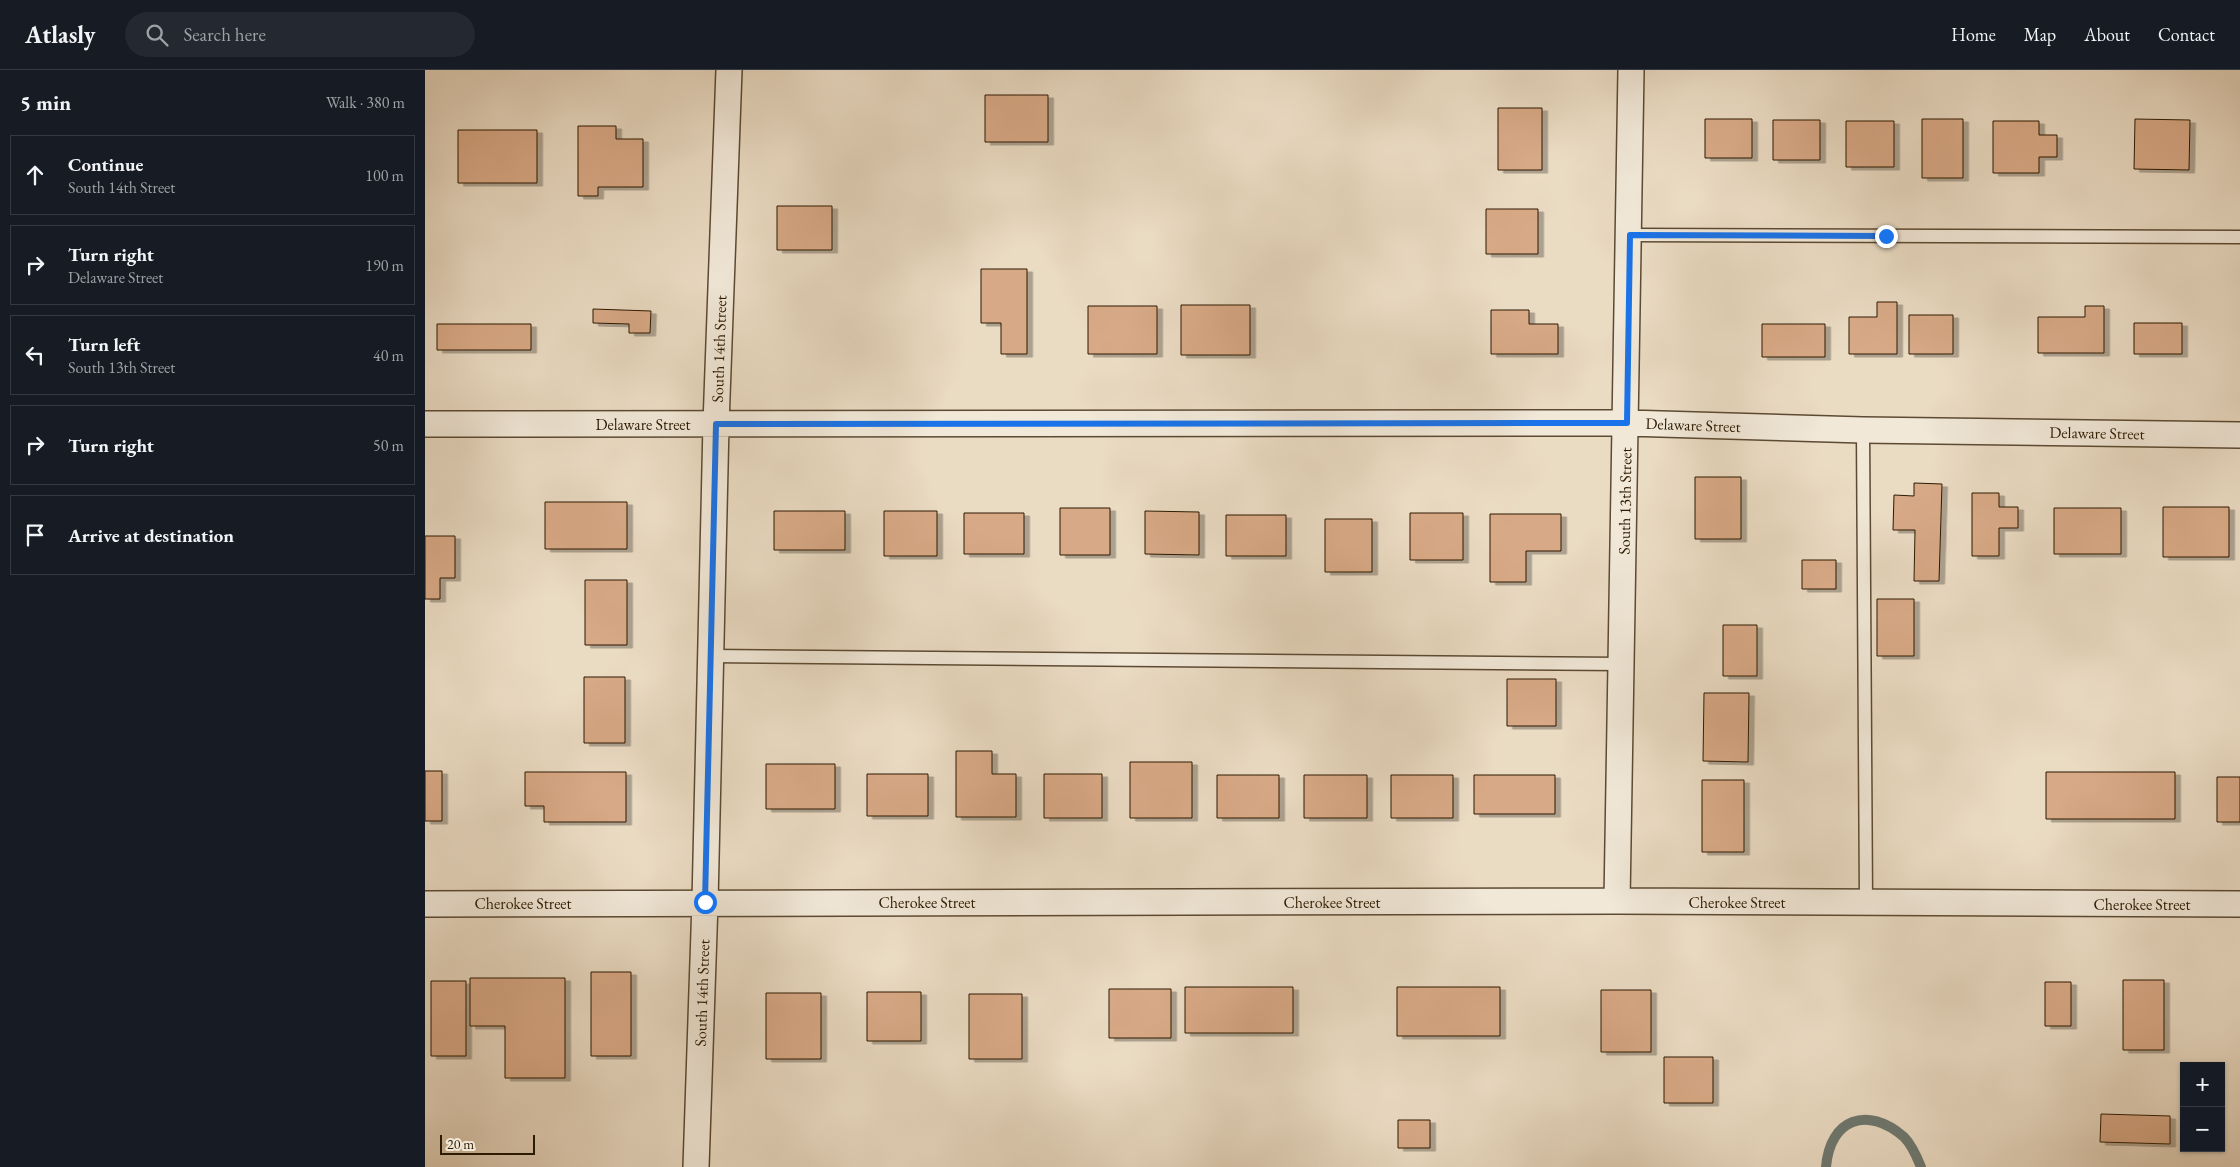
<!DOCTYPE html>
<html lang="en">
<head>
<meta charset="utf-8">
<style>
	body { margin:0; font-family:"EB Garamond",serif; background:#242831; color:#f1f3f6 }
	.controls { position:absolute; right:15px; bottom:15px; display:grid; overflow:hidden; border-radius:0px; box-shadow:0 1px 4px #0004 }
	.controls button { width:45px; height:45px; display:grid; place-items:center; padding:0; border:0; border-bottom:1px solid #363941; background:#171b24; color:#f1f3f6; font:25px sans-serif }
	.scale { position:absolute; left:15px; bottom:12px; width:95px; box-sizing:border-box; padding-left:5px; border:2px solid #2c1a01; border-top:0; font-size:14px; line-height:18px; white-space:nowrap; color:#2c1a01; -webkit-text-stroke:4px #f1e8d8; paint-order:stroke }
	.stop { position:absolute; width:15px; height:15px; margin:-11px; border:4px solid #1a73e8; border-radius:50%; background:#fff }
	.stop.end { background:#1a73e8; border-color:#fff; box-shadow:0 1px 5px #0008 }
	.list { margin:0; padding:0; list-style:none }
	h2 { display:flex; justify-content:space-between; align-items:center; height:65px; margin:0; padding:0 20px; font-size:21px }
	h2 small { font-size:16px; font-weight:400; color:#9ea1a6 }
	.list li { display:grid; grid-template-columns:32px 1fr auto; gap:15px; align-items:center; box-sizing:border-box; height:80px; margin:0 10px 10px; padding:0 10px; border:1px solid #363941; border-radius:0px }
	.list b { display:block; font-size:19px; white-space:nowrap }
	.list p { margin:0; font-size:16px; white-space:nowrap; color:#9ea1a6 }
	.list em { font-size:16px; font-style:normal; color:#9ea1a6 }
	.icon { flex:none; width:28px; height:28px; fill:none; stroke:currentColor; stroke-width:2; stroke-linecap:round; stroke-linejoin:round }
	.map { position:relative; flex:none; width:1815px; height:1097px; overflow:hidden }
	header { display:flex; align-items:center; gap:30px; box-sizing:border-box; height:70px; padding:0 25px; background:#171b24; border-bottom:1px solid #363941 }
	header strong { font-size:24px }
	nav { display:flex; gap:28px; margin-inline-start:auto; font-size:18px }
	.search { width:350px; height:45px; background:#242831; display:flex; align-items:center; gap:12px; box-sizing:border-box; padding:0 18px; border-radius:28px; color:#9ea1a6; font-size:19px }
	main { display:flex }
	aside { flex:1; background:#171b24 }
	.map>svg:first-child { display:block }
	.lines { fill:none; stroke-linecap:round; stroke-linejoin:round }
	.stream { stroke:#6e7971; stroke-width:10 }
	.building { fill:#d8a986; stroke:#2c1a01; filter:url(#shadow) }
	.lane-casing { stroke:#5c4a32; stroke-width:15 }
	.street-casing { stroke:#5c4a32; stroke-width:28 }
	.lane { stroke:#f1e8d8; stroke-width:12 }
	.street { stroke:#f1e8d8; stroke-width:25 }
	.route { stroke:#1a73e8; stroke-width:6 }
	.labels { text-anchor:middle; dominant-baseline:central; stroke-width:4; stroke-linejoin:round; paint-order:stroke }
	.street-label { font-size:16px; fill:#2c1a01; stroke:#f1e8d8 }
</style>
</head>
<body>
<header>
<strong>Atlasly</strong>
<div class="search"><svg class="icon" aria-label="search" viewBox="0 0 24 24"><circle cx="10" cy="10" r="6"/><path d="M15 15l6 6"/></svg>Search here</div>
<nav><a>Home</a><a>Map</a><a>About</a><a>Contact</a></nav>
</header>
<main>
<aside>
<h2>5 min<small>Walk · 380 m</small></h2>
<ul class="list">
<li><svg class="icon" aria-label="ahead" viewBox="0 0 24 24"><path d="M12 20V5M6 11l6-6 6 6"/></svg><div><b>Continue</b><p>South 14th Street</p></div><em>100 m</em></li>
<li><svg class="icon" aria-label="right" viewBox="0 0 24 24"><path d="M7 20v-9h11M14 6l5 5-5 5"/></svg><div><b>Turn right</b><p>Delaware Street</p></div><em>190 m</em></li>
<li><svg class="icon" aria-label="left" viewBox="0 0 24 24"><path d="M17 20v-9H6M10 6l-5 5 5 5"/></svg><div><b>Turn left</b><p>South 13th Street</p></div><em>40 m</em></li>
<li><svg class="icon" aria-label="right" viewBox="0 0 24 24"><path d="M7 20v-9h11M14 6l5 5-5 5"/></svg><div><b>Turn right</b></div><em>50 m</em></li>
<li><svg class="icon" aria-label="arrive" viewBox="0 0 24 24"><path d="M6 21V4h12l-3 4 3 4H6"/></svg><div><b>Arrive at destination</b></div></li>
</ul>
</aside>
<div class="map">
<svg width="1815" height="1097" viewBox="0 0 1815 1097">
	<defs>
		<filter id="shadow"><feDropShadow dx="5.5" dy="3" stdDeviation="0" flood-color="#0004"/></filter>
	</defs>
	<rect width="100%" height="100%" fill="#eadbc3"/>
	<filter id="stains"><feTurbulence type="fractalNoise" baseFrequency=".004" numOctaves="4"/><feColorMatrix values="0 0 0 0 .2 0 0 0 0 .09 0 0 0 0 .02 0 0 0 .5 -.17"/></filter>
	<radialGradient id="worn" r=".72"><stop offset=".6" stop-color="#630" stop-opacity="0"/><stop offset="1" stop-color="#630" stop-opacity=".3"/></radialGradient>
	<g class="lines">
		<path class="stream" d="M1401,1097C1405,1049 1442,1035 1479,1067C1486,1074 1492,1087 1496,1097"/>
	</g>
	<path class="building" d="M560,25H623V72H560Z
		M1073,38H1117V100H1073Z
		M1280,49H1327V88H1280Z
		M1497,49H1538V108H1497Z
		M1710,49L1765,50L1764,100L1709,99Z
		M1348,50H1395V90H1348Z
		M1421,51H1469V97H1421Z
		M1568,51H1614V65H1632V87H1614V103H1568Z
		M153,56H191V69H218V117H173V126H153Z
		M33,60H112V113H33Z
		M352,136H407V180H352Z
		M1061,139H1113V184H1061Z
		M556,199H602V284H576V253H556Z
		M1452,232H1472V284H1424V247H1452Z
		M756,235H825V285H756Z
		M663,236H732V284H663Z
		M1660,236H1679V283H1613V247H1660Z
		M168,239L226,241L225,263H204V254L168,253Z
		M1066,240H1104V254H1133V284H1066Z
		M1484,245H1528V284H1484Z
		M1709,253H1757V284H1709Z
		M12,254H106V280H12Z
		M1337,254H1400V287H1337Z
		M1270,407H1316V469H1270Z
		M1489,413L1517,414L1514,511H1489L1490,460H1468L1469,425L1489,426Z
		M1547,423H1574V437H1593V458H1574V486H1547Z
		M120,432H202V479H120Z
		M1738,437H1804V487H1738Z
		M635,438H685V485H635Z
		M1629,438H1696V484H1629Z
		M349,441H420V480H349Z
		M459,441H512V486H459Z
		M720,441L774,442V485L720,484Z
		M539,443H599V484H539Z
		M985,443H1038V490H985Z
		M1065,444H1136V481H1101V512H1065Z
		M801,445H861V486H801Z
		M900,449H947V502H900Z
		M0,466H30V508H15V529H0Z
		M1377,490H1411V519H1377Z
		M160,510H202V575H160Z
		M1452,529H1489V586H1452Z
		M1298,555H1332V606H1298Z
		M159,607H200V673H159Z
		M1082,609H1131V656H1082Z
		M1279,623H1324L1323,692L1278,691Z
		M531,681H567V704H591V747H531Z
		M705,692H767V748H705Z
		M341,694H410V739H341Z
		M0,701H17V751H0Z
		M100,702H201V752H119V736H100Z
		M1621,702H1750V749H1621Z
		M442,704H503V746H442Z
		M619,704H677V748H619Z
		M792,705H854V748H792Z
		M879,705H942V748H879Z
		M966,705H1028V748H966Z
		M1049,705H1130V744H1049Z
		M1792,707H1815V752H1792Z
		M1277,710H1319V782H1277Z
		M166,902H206V986H166Z
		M45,908H140V1008H80V956H45Z
		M1698,910H1739V980H1698Z
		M6,911H41V986H6Z
		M1620,912H1646V956H1620Z
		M760,917H868V963H760Z
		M972,917H1075V966H972Z
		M684,919H746V968H684Z
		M1176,920H1226V982H1176Z
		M442,922H496V971H442Z
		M341,923H396V989H341Z
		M544,924H597V989H544Z
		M1239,987H1288V1033H1239Z
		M1676,1044L1745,1046V1074L1675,1072Z
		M973,1050H1005V1078H973Z"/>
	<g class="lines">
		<defs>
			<path id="lane" d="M1205,165L1815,167
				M1438,360L1441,832
				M286,586L1197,594"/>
			<path id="street" d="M0,354L1202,353L1438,360L1815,365
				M1192,831L1206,0
				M0,834L1192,831L1815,834
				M271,1097L280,832L291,354L304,0"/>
		</defs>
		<use href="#lane" class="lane-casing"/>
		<use href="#street" class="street-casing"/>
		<use href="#lane" class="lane"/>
		<use href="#street" class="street"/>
	</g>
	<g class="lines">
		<path class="route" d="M280,832L291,354L1202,353L1205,165L1461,166"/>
	</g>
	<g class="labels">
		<g class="street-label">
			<text transform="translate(294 279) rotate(-88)">South 14th Street</text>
			<text x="218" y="354">Delaware Street</text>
			<text transform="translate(1268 355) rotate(2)">Delaware Street</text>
			<text transform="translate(1672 363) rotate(1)">Delaware Street</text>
			<text transform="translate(1200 431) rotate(-89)">South 13th Street</text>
			<text x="502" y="832">Cherokee Street</text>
			<text x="907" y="832">Cherokee Street</text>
			<text x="1312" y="832">Cherokee Street</text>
			<text x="98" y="833">Cherokee Street</text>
			<text x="1717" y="834">Cherokee Street</text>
			<text transform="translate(277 923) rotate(-88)">South 14th Street</text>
		</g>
	</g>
	<rect width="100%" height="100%" filter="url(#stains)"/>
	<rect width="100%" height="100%" fill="url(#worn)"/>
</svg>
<div class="controls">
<button>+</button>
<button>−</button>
</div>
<div class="scale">20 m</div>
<div class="stop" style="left:280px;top:832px"></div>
<div class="stop end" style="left:1461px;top:166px"></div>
</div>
</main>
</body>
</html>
